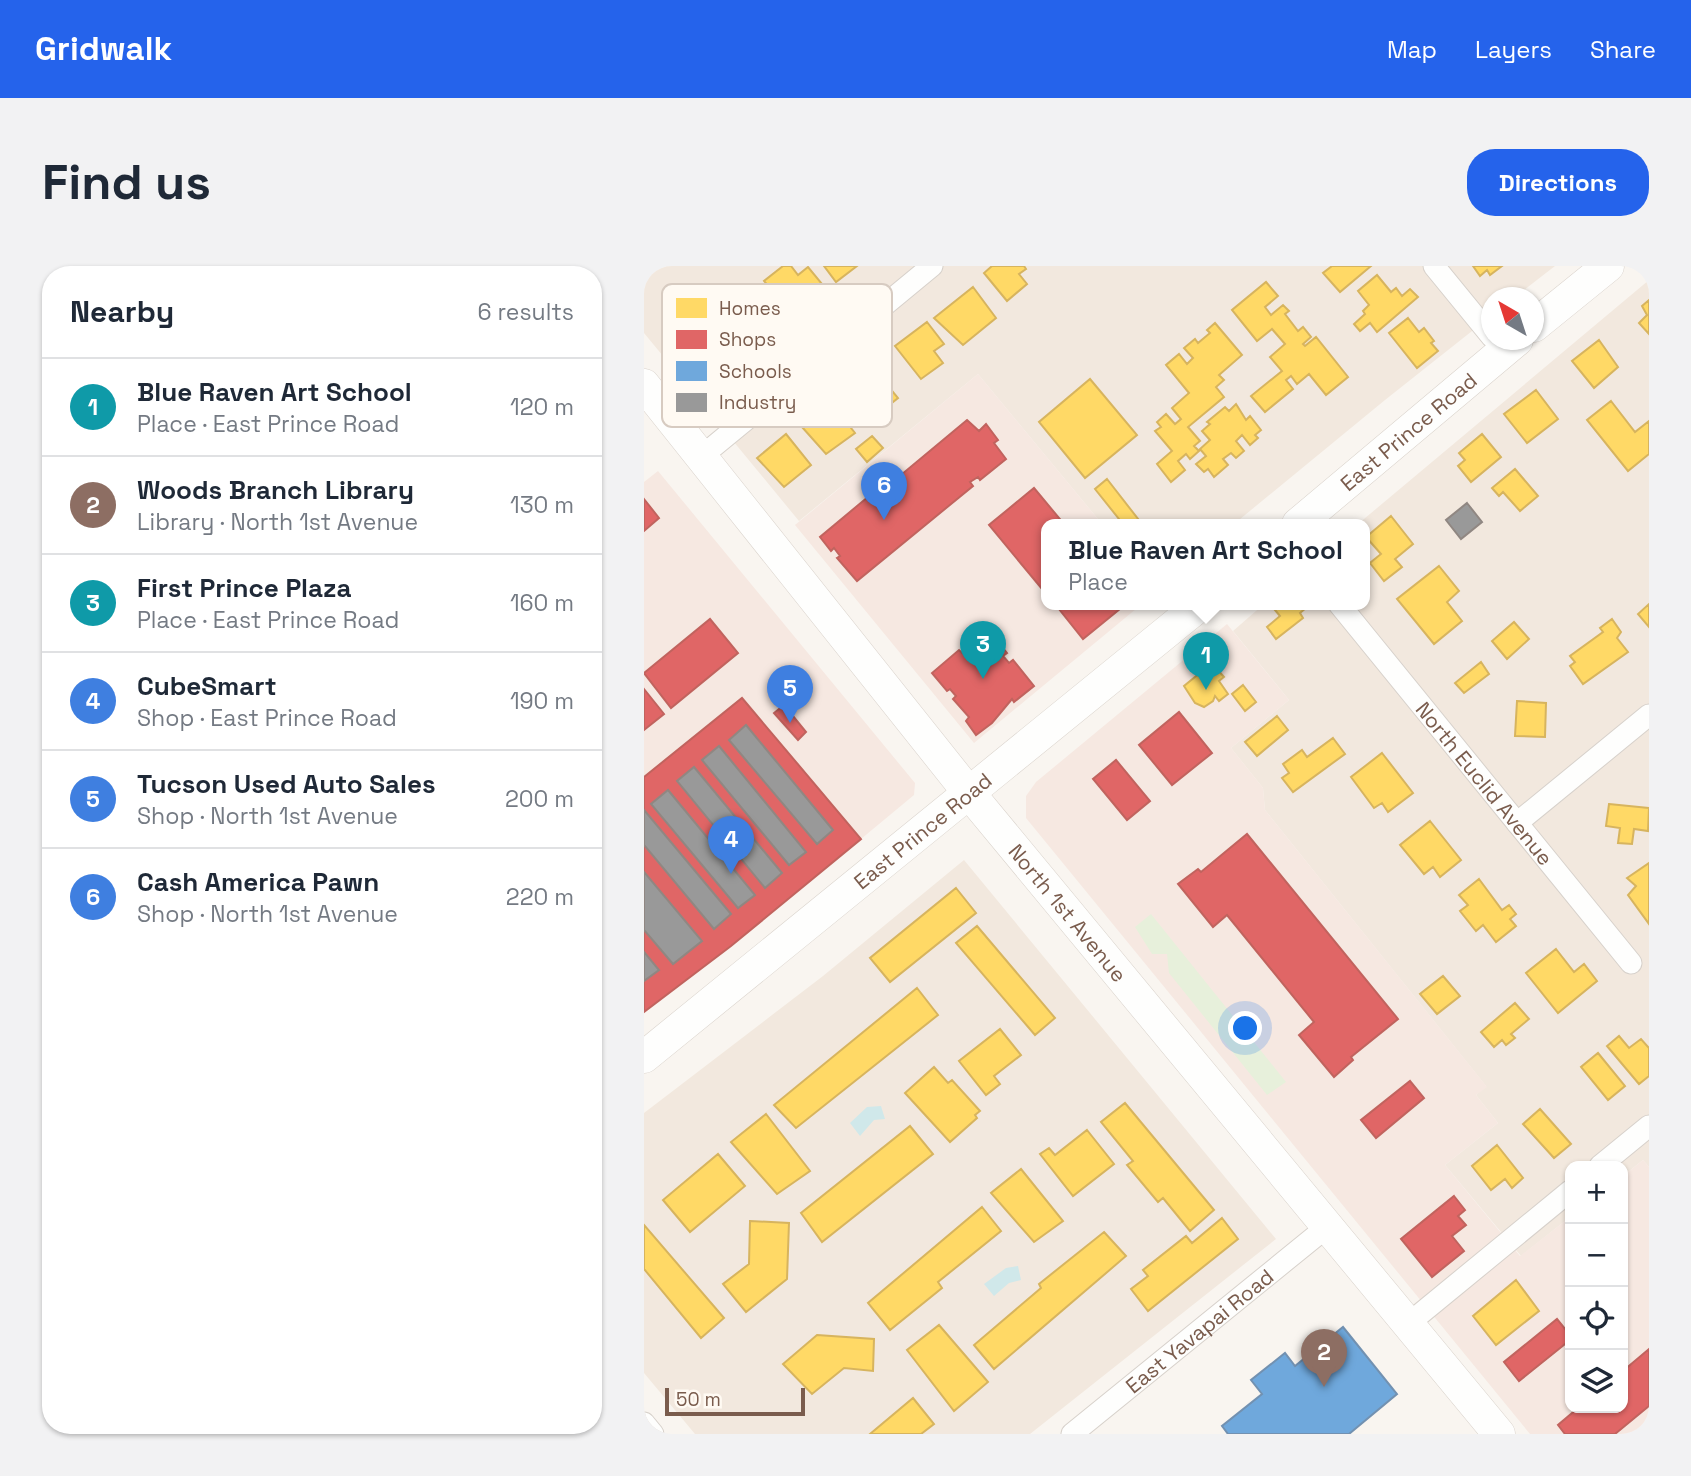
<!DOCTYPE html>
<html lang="en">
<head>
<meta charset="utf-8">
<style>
	body { margin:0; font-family:"Space Grotesk",sans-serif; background:#f2f2f3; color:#1f2937 }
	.controls { position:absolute; right:21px; bottom:21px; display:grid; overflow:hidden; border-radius:14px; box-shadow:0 2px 5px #0004 }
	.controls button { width:63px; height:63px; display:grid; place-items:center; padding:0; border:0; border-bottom:2px solid #e0e1e3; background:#fff; color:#1f2937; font:35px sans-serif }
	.compass { position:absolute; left:837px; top:21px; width:63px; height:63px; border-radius:50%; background:#fff; box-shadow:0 2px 5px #0004; rotate:321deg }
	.scale { position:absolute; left:21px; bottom:18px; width:140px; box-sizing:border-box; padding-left:7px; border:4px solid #7a5c4d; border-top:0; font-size:19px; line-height:24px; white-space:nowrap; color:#7a5c4d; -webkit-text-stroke:5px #fffaf3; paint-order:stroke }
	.you { position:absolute; left:602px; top:763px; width:24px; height:24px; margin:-18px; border:5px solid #fff; border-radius:50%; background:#1a73e8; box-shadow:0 0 0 10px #1a73e833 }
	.badge { display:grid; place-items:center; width:46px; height:46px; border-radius:50%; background:#2563eb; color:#fff; font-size:23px; font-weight:700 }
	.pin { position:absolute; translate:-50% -58px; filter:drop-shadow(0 2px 4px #0008) }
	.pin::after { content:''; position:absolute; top:37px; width:24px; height:21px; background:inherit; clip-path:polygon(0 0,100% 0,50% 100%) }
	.popup { position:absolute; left:397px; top:253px; width:329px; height:91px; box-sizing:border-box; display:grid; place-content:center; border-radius:14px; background:#fff; filter:drop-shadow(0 2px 5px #0005); font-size:23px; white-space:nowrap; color:#747a83 }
	.popup b { font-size:26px; color:#1f2937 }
	.popup::after { content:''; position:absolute; left:50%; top:100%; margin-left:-14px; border:14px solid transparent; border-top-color:#fff }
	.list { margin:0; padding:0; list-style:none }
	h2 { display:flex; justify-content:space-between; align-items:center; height:91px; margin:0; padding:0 28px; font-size:30px }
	h2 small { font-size:23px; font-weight:400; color:#747a83 }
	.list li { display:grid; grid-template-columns:46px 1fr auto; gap:21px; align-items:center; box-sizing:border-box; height:98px; padding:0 28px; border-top:2px solid #e0e1e3 }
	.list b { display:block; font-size:26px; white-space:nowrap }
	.list p { margin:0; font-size:23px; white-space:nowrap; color:#747a83 }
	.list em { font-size:23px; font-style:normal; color:#747a83 }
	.icon { flex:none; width:38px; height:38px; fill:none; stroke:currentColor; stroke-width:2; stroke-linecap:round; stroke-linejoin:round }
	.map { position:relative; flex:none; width:1005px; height:1168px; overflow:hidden; border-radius:28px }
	header { display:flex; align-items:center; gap:42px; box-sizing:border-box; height:98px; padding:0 35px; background:#2563eb; color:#fff }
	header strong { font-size:33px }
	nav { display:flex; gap:38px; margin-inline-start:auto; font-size:24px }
	.intro { display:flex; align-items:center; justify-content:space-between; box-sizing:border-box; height:168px; padding:0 42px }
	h1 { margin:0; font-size:49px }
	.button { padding:18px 32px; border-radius:28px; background:#2563eb; color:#fff; font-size:24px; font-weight:700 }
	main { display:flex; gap:42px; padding:0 42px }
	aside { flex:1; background:#fff; border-radius:28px; box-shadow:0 2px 5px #0004 }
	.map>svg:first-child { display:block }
	.residential { fill:#f2e8de }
	.commercial { fill:#f6e8e1 }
	.green { fill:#e7f0db }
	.water { fill:#d0e8ea }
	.homes { fill:#ffd966; stroke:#d7b45e; stroke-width:2 }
	.shops { fill:#e06666; stroke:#c1635e; stroke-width:2 }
	.schools { fill:#6fa8dc; stroke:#7291b1; stroke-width:2 }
	.industry { fill:#999; stroke:#908782; stroke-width:2 }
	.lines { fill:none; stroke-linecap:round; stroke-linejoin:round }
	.minor-casing { stroke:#d7d1cb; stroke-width:23 }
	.secondary-casing { stroke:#d9d2cb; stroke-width:33 }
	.minor { stroke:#fefefd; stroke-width:21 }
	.secondary { stroke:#fefefd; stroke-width:32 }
	.labels { text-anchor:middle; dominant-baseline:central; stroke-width:7; stroke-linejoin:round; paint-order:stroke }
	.street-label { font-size:21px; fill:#7a5c4d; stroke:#fffaf3 }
	.key { fill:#fffaf3; stroke:#d7cbc1; stroke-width:2 }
	.key-label { font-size:19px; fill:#7a5c4d }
</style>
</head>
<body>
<header>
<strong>Gridwalk</strong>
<nav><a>Map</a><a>Layers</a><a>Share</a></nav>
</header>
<div class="intro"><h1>Find us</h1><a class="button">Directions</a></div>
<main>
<aside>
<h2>Nearby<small>6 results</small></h2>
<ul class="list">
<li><span class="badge" style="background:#0f9aa8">1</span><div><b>Blue Raven Art School</b><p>Place · East Prince Road</p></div><em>120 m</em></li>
<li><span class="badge" style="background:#8d6e63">2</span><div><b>Woods Branch Library</b><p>Library · North 1st Avenue</p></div><em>130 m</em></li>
<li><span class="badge" style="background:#0f9aa8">3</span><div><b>First Prince Plaza</b><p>Place · East Prince Road</p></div><em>160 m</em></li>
<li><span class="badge" style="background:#3f7fe0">4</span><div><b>CubeSmart</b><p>Shop · East Prince Road</p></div><em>190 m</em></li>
<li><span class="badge" style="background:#3f7fe0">5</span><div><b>Tucson Used Auto Sales</b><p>Shop · North 1st Avenue</p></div><em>200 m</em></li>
<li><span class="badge" style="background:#3f7fe0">6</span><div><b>Cash America Pawn</b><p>Shop · North 1st Avenue</p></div><em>220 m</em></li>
</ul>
</aside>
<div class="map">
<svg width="1005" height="1168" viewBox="0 0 1005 1168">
	<rect width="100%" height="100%" fill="#f9f5f0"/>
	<path class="residential" d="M0,0H911L871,31L848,32L847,50L741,134L590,258H458L334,108L155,255L0,67Z
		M1005,14V901L999,894L979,910V900H926V951L877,990L801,899L854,857L832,829L842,820L621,544L619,522L587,482L645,434L589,365L620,338H721V258H714Z
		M320,594L632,973L386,1168H51L0,1107V847L179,710Z"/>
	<path class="commercial" d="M334,108L458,258H403V338H498L330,477L151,259Z
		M14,205L271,517L270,529L217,573L98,432L0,511V216Z
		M583,358L645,434L587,482L619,522L621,544L843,821L832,829L854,857L801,899L876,990L926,951V1142H979V910L999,894L1005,901V1168H886L382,552V530L392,516Z"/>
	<path class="green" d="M507,648L642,816L623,829L525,707L523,688H508L491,661Z"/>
	<path class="water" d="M237,840L241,853L230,854L216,870L206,857L223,841Z
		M374,1000L377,1014L365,1017L350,1030L340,1018L362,1002Z"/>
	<path class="homes" d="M139,0H147L154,9L164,1L183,24L150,51L120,15Z
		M180,0H213L192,16Z
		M348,0H380L382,3L375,8L383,18L363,35L340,7Z
		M688,0H727L696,26L679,7Z
		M829,0H858L846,9L843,4L836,10Z
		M733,9L747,26L752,22L758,30L766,23L774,31L733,66L726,57L716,65L710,58L721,48L719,45L725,39L714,25Z
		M622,16L634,30L621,41L627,49L639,39L645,45L641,48L654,65L659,61L667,71L659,78L661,80L672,71L704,111L682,129L665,108L653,118L647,110L642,114L649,123L621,146L607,130L638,105L626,91L641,78L628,63L613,75L588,44Z
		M329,21L352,52L319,79L290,52Z
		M107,29L134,62L107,84L80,51Z
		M1005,34V68L995,57L1003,49L998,40Z
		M764,52L775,66L780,62L790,75L787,77L794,85L773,102L745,67Z
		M283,56L300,78L290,85L299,97L277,113L251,80Z
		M571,57L598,89L575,109L580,114L572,121L580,131L544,161L556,175L550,180L555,185L546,193L542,188L534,195L541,204L527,216L513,198L528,185L511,165L517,161L513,156L522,148L531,158L537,153L528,142L545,127L522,99L535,88L543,98L549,92L540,82L551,73L554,77L566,67L563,64Z
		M955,74L974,101L950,122L928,95Z
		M57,75L80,102L56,122L46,109L52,104L40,89Z
		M226,98L254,132L225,155L198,121Z
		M446,113L493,169L441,212L395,156Z
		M892,124L914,153L883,177L860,148Z
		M184,133L211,167L182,188L158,161L165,155L162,151Z
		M967,135L991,166L1005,155V188L984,205L943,154Z
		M592,138L602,154L606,150L617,164L611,169L614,172L606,179L598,169L592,175L600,185L592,192L587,187L579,193L584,199L570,211L564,203L560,206L552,198L562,190L556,183L566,174L558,165L566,158L563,156L581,141L585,145Z
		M142,168L167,199L140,221L113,192Z
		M838,168L857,191L827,216L814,200L821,194L815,187Z
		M228,170L239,182L223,196L212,183Z
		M871,203L894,230L876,245L859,226L855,230L848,222Z
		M463,213L498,258H479L451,223Z
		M747,250L769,278L751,293L758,301L740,315L726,297L737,288L722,271Z
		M795,300L815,325L803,336L818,355L790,378L753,333Z
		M638,338H658L662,342L656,347L659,352L632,373L623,361L636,350L631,344Z
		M1005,338V361L994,348Z
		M968,353L977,366L973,372L984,386L939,418L926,400L931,396L926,390L959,366L956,362Z
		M870,356L885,373L863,393L848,375Z
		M837,396L845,408L820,427L811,417Z
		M562,402L566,407L572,402L580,411L575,415L584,428L575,435L571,430L569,435L560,441L551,437L540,420Z
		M599,419L612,436L601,445L588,428Z
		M873,435L902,437L901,471L871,470Z
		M633,450L644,464L613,490L601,476Z
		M689,472L701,488L649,526L638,512L645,507L639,498L658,484L663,491Z
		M738,487L769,527L744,546L738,537L730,542L707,511Z
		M965,538L1005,542L1004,565L990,563L988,578L974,577L976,562L962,560Z
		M786,555L817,594L796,611L789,601L780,608L756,579Z
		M1005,597V658L984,629L992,620L983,612Z
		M835,613L858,644L865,639L872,648L866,653L872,660L852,676L839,659L832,665L816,645L824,639L815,629Z
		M312,622L332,647L246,716L226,692Z
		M333,660L411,752L391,769L312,677Z
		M912,683L930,706L940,698L953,715L914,747L882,707Z
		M799,710L816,730L793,748L776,728Z
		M273,722L294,749L152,862L130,839Z
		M871,737L885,753L867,768L871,772L862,779L858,774L850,781L837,766Z
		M356,763L377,789L350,810L356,818L342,829L315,795Z
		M975,770L985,782L997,773L1005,782V810L995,818L963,780Z
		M954,787L981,820L964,834L937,801Z
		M290,801L304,817L308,814L336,845L331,849L333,852L306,876L261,827Z
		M481,837L570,944L546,965L519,932L514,936L483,899L489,895L457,856Z
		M896,843L927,878L910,892L879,858Z
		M122,848L166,905L133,928L87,876Z
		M266,860L289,888L178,976L157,947Z
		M443,864L470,898L429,930L396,888L405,882L411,889Z
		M853,879L879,912L868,922L861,913L847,924L828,900Z
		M74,888L101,920L46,966L19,934Z
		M377,903L419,955L390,976L347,927Z
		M338,941L357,965L294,1016L298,1022L246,1064L224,1037Z
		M578,952L594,973L504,1045L487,1023L504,1010L499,1004L542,970L548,977Z
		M106,955L145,957L143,1013L102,1046L79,1018L105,998Z
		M0,959L80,1052L57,1072L0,1003Z
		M460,966L482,990L350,1103L330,1079L397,1022L395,1018Z
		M872,1014L895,1045L852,1079L829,1050Z
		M295,1059L344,1116L310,1145L263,1084Z
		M173,1069L230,1073L229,1105L200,1102L168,1128L139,1098Z
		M269,1132L290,1158L277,1168H226Z"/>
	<path class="shops" d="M323,154L335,165L342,158L354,174L350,177L362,193L336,214L334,211L326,216L329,220L213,315L193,292L196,290L190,282L187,285L176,271L255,205L257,209Z
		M390,222L420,258H403V329L345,259Z
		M0,233L15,252L0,265Z
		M411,338H482L439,373Z
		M66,353L94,387L27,442L0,407Z
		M343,362L363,387L359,390L365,397L369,394L390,420L370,436L368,433L348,457L332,469L322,455L325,451L309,433L312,430L306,423L303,425L288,407L315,384L318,387L324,381L322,378Z
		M0,423L20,448L0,464Z
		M98,432L217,573L87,680L0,746V511Z
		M140,439L162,466L154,474L130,447Z
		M535,446L568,487L528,519L495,479Z
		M472,494L506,535L483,554L449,513Z
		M603,568L754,753L707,791L709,794L690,811L655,769L670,756L583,649L569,661L534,618L554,603L557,606Z
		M766,815L780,832L732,872L717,854Z
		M810,930L821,944L814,950L822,959L808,970L820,985L788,1011L757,973Z
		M913,1053L926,1069V1074L875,1115L860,1096Z
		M1005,1083V1140L971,1168H921L914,1159L934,1142H979V1105Z"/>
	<path class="schools" d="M699,1061L753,1128L705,1168H584L578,1160L618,1128L607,1114L641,1087L651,1100Z"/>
	<path class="industry" d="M823,237L838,256L817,273L802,254Z
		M102,459L189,564L173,578L85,474Z
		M75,480L162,586L145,599L58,494Z
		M50,501L138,607L121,622L33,515Z
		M24,524L111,629L94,642L7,538Z
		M0,544L87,648L70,663L0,579Z
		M0,606L58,675L29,698L0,664Z
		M0,686L15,704L0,715Z"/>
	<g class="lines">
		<defs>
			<g id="minor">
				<path d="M790,0L848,71"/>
				<path d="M58,190L288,0"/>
				<path id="s1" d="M695,338L987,697"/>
				<path d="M873,557L1005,449"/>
				<path d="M956,900L1005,860"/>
				<path d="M764,1058L926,925"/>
				<path d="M0,1157L9,1168"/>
				<path id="s2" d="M428,1168L684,960"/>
			</g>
			<g id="secondary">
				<path d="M890,60L964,0"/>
				<path id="s3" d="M0,119L325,527L855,1168"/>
				<path id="s4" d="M654,258L873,74"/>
				<path id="s5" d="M0,791L557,338"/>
			</g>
		</defs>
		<use href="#minor" class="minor-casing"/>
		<use href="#secondary" class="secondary-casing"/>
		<use href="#minor" class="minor"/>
		<use href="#secondary" class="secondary"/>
	</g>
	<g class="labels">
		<g class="street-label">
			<text stroke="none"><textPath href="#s4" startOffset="144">East Prince Road</textPath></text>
			<text stroke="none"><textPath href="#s1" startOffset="231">North Euclid Avenue</textPath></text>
			<text stroke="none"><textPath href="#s5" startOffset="359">East Prince Road</textPath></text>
			<text stroke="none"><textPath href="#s3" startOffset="677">North 1st Avenue</textPath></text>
			<text stroke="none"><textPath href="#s2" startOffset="164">East Yavapai Road</textPath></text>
		</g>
	</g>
	<rect x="18" y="18" width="230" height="143" rx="10" class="key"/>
	<rect x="32" y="32" width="31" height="20" fill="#ffd966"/>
	<rect x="32" y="64" width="31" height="19" fill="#e06666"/>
	<rect x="32" y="95" width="31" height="20" fill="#6fa8dc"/>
	<rect x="32" y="127" width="31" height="19" fill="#999"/>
	<g class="key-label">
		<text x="75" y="49">Homes</text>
		<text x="75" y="80">Shops</text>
		<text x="75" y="112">Schools</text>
		<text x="75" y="143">Industry</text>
	</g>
</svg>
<div class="controls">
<button>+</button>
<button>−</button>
<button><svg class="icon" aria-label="locate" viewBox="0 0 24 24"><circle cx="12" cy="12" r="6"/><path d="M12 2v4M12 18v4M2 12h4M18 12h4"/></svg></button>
<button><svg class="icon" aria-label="layers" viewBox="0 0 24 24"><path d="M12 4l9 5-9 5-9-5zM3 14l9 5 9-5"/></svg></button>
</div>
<svg class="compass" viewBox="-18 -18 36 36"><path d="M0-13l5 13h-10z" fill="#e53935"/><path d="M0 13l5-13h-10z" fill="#747a83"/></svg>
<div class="scale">50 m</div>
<div class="you"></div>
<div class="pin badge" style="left:562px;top:424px;background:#0f9aa8">1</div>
<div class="popup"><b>Blue Raven Art School</b>Place</div>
<div class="pin badge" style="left:680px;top:1121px;background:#8d6e63">2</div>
<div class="pin badge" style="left:339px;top:413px;background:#0f9aa8">3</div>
<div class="pin badge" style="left:87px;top:608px;background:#3f7fe0">4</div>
<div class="pin badge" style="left:146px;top:457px;background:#3f7fe0">5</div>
<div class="pin badge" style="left:240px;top:254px;background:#3f7fe0">6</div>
</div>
</main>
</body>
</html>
